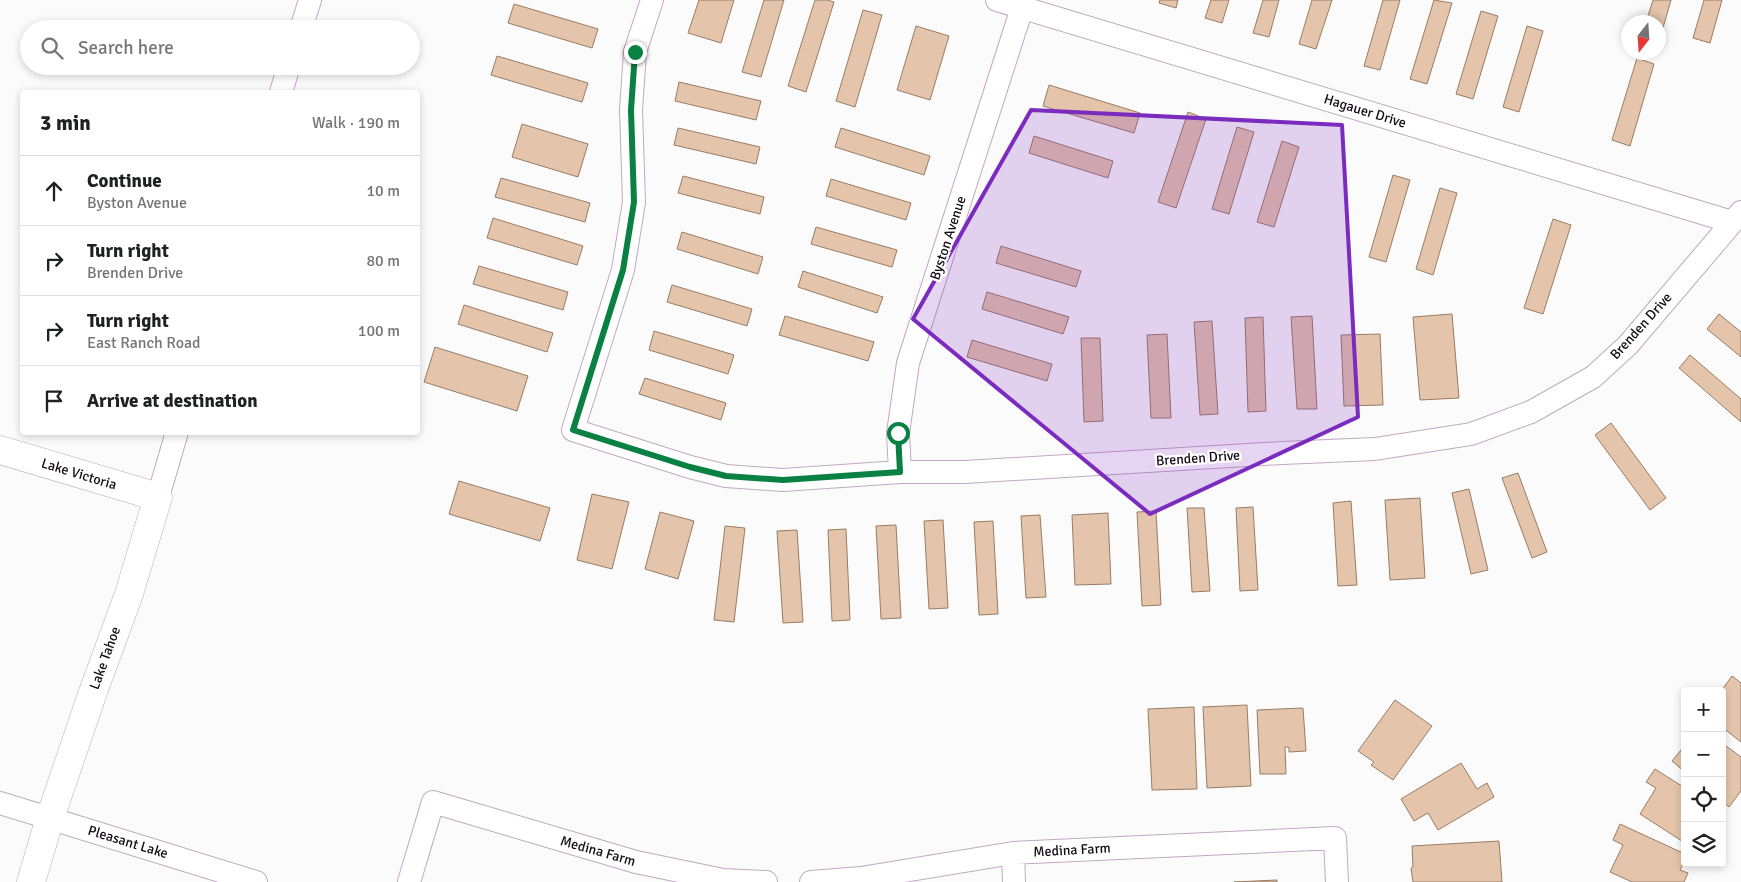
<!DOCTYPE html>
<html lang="en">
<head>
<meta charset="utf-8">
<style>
	body { margin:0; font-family:Signika,sans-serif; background:#f6f6f6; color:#202124 }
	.controls { position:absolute; right:15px; bottom:15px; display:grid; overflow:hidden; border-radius:5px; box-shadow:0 2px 8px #0003 }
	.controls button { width:45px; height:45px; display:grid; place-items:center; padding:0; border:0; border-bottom:1px solid #e0e0e0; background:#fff; color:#202124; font:25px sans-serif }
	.compass { position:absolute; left:1621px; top:15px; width:45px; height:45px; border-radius:50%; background:#fff; box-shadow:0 2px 8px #0003; rotate:197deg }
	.stop { position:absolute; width:15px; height:15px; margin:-11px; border:4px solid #0b8043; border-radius:50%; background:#fff }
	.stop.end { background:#0b8043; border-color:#fff; box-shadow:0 1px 5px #0008 }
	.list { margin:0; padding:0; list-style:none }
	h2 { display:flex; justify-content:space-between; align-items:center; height:65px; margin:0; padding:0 20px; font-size:21px }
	h2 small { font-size:16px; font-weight:400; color:#757577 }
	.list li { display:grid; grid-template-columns:32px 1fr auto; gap:15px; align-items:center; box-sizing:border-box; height:70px; padding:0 20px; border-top:1px solid #e0e0e0 }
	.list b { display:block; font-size:19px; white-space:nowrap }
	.list p { margin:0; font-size:16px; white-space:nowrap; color:#757577 }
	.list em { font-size:16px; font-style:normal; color:#757577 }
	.icon { flex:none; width:28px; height:28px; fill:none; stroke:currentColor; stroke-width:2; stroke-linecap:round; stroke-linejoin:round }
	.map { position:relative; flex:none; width:1741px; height:882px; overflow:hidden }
	.search { position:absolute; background:#fff; box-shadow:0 2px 8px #0003; left:20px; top:20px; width:400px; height:55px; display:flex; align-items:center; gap:12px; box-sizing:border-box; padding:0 18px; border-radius:28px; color:#757577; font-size:19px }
	.panel { position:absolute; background:#fff; box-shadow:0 2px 8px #0003; left:20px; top:90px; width:400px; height:345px; border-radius:5px }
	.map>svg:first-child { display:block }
	.building { fill:#e4c5ac; stroke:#987c64 }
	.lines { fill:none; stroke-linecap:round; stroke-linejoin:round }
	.minor-casing { stroke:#c1a8c4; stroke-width:24 }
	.tertiary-casing { stroke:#c1a8c4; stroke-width:29 }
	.minor { stroke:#fff; stroke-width:22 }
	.tertiary { stroke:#fff; stroke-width:28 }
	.route { stroke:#0b8043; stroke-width:6 }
	.marked { fill:#7b2cbf; fill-opacity:0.2; stroke:#7b2cbf; stroke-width:4; stroke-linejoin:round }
	.labels { text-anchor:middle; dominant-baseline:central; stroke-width:4.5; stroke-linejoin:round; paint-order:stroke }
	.street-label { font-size:14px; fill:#130a14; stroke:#fff }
</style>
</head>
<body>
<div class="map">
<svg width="1741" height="882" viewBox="0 0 1741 882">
	<rect width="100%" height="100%" fill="#fbfbfb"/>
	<path class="building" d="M699,0H734L721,43L688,33Z
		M764,0H784L761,77L742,72Z
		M815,0H827L834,2L806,92L788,86Z
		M1160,0H1178L1176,8L1159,3Z
		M1211,0H1229L1222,23L1205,18Z
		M1263,0H1279L1269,37L1253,33Z
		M1312,0H1332L1316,49L1299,44Z
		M1383,0H1400L1380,70L1364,66Z
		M1434,0L1452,3L1427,84L1410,79Z
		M1653,0H1671L1663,28L1658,27V22H1646Z
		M1704,0H1722L1710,43L1693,38Z
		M514,4L598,29L592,48L508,23Z
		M863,10L882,15L855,107L836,101Z
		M1481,11L1498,16L1473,99L1456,94Z
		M916,26L949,36L930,100L897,90Z
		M1527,26L1543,31L1519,112L1503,107Z
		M497,56L588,83L582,102L491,75Z
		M1637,58L1654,64L1630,146L1612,140Z
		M679,82L761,101L756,120L675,101Z
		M1049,85L1140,113L1134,133L1043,106Z
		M1188,112L1206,119L1176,208L1158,202Z
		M522,124L588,144L578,177L512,157Z
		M1237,127L1254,132L1229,214L1212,209Z
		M678,128L760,147L756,164L674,145Z
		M841,128L930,156L924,175L835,147Z
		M1034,136L1113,161L1108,178L1029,153Z
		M1282,141L1299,147L1274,227L1257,222Z
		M1393,175L1410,180L1386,262L1369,257Z
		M683,176L764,197L760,214L678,193Z
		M501,178L590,203L585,222L495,197Z
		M831,179L911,203L906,220L826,196Z
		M1440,188L1457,193L1433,275L1416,269Z
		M493,218L583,246L577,265L487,238Z
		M1553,219L1571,225L1543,314L1524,308Z
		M816,227L897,250L892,267L811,244Z
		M682,232L763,257L758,274L677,249Z
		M1001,246L1081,271L1076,287L996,263Z
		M479,266L568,292L563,310L473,284Z
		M803,271L883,297L877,313L798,287Z
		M672,285L752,309L747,326L667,302Z
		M987,292L1069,317L1063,334L982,309Z
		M464,305L553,333L547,352L458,324Z
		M1452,314L1459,398L1420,400L1413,317Z
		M1719,314L1741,332V357L1707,329Z
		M785,316L874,342L868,361L779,335Z
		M1312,316L1317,409H1297L1291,317Z
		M1263,317L1266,411L1248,412L1245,318Z
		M1212,321L1218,414L1200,415L1194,322Z
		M654,331L734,355L728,374L649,350Z
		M1167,334L1171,418H1151L1147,335Z
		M1380,334L1383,405L1344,406L1341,335Z
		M1081,338H1100L1103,421L1084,422Z
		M972,340L1052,364L1047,381L967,357Z
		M435,347L528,376L517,411L424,382Z
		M1690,355L1741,399V422L1679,368Z
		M645,378L726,403L721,420L639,394Z
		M1611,423L1666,498L1650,510L1595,435Z
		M1518,473L1547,552L1532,558L1502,478Z
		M459,481L550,508L540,541L449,514Z
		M1469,489L1488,570L1471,574L1452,493Z
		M592,494L629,502L612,569L577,560Z
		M1420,498L1425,578L1390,580L1385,500Z
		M1351,501L1357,585L1338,586L1333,503Z
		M1253,507L1258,590L1240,591L1236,508Z
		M1187,508H1204L1210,591L1192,592Z
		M1156,511L1161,605L1142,606L1137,512Z
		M660,512L694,521L678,579L645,569Z
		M1108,513L1111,584L1075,585L1072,515Z
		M1040,515L1046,597L1026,598L1021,516Z
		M943,520L948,608L929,609L924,521Z
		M993,521L998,614L979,615L974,522Z
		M896,525L901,618L881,619L876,526Z
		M725,526L745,528L734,622L714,620Z
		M846,529L850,620L832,621L828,530Z
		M797,530L803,622L783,623L777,531Z
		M1732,676L1741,683V742L1722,727V691H1721Z
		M1395,700L1432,726L1393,780L1371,765L1374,762L1358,751Z
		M1247,705L1251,786L1207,788L1203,707Z
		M1194,707L1197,789L1152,790L1148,709Z
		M1303,708L1306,751L1289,752V747H1285L1286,774H1260L1257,710Z
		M1722,743L1741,757V791L1729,807L1722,801Z
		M1685,745V772L1672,761Z
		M1461,763L1477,789L1487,783L1494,797L1438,830L1428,813L1414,821L1401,799Z
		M1655,769L1685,788V843L1640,814L1656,788L1646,782Z
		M1620,824L1685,854V860L1680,870L1688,873L1684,882H1632L1610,872L1623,845L1613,840Z
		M1499,841L1502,882H1413L1411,868L1413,867L1412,846Z
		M1277,880V882H1234Z"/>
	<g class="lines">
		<defs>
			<path id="minor" d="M652,0L635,52L631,110L634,202L623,270L573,430L690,467L726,476L783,480L900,472H965L1282,453L1375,449L1471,434L1531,412L1593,377L1628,345L1741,212
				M997,0L1732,222
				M301,29L310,0
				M281,92L289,66
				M900,472L898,433L908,363L1022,8
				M158,497L177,432
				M0,803L256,882
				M1013,853L1014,882
				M409,882L433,802L636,862L723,880L766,882
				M811,882L861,878L1013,853L1335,838L1337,882"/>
			<path id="tertiary" d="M0,450L158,497L129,594L93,692L50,818L31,882"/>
		</defs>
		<use href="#minor" class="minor-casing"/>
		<use href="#tertiary" class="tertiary-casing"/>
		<use href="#minor" class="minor"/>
		<use href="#tertiary" class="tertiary"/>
	</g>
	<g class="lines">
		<path class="route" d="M635,52L631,110L634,202L623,270L573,430L690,467L726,476L783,480L900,472L898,433"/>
	</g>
	<path class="marked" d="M1031,110L1342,125L1358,417L1150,514L913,319Z"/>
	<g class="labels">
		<g class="street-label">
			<text transform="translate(1365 111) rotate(17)">Hagauer Drive</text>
			<text transform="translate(948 238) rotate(-72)">Byston Avenue</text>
			<text transform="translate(1641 326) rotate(-48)">Brenden Drive</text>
			<text transform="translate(1198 458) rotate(-4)">Brenden Drive</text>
			<text transform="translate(79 474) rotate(17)">Lake Victoria</text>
			<text transform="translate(105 658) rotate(-70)">Lake Tahoe</text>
			<text transform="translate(128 842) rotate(17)">Pleasant Lake</text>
			<text transform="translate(1072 850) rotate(-3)">Medina Farm</text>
			<text transform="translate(598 851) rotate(16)">Medina Farm</text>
		</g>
	</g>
</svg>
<div class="controls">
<button>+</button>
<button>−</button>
<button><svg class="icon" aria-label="locate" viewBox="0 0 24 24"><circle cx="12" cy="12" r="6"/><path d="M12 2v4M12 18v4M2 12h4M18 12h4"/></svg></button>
<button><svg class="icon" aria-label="layers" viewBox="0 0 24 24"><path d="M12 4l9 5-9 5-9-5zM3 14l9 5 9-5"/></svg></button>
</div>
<svg class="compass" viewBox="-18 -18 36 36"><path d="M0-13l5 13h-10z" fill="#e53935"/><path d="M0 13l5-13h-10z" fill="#757577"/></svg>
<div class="stop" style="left:898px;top:433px"></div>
<div class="stop end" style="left:635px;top:52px"></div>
<div class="search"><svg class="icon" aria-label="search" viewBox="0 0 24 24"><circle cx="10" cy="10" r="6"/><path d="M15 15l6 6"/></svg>Search here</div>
<section class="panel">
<h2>3 min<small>Walk · 190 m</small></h2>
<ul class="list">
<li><svg class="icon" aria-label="ahead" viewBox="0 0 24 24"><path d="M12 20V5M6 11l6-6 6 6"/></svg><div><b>Continue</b><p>Byston Avenue</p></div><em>10 m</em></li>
<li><svg class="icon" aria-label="right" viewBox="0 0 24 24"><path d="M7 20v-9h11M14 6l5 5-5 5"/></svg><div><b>Turn right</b><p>Brenden Drive</p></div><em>80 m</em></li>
<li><svg class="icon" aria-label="right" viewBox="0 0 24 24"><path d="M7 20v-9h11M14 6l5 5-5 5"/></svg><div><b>Turn right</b><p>East Ranch Road</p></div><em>100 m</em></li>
<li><svg class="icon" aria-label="arrive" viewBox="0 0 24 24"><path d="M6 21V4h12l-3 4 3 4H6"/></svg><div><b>Arrive at destination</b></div></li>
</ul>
</section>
</div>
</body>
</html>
